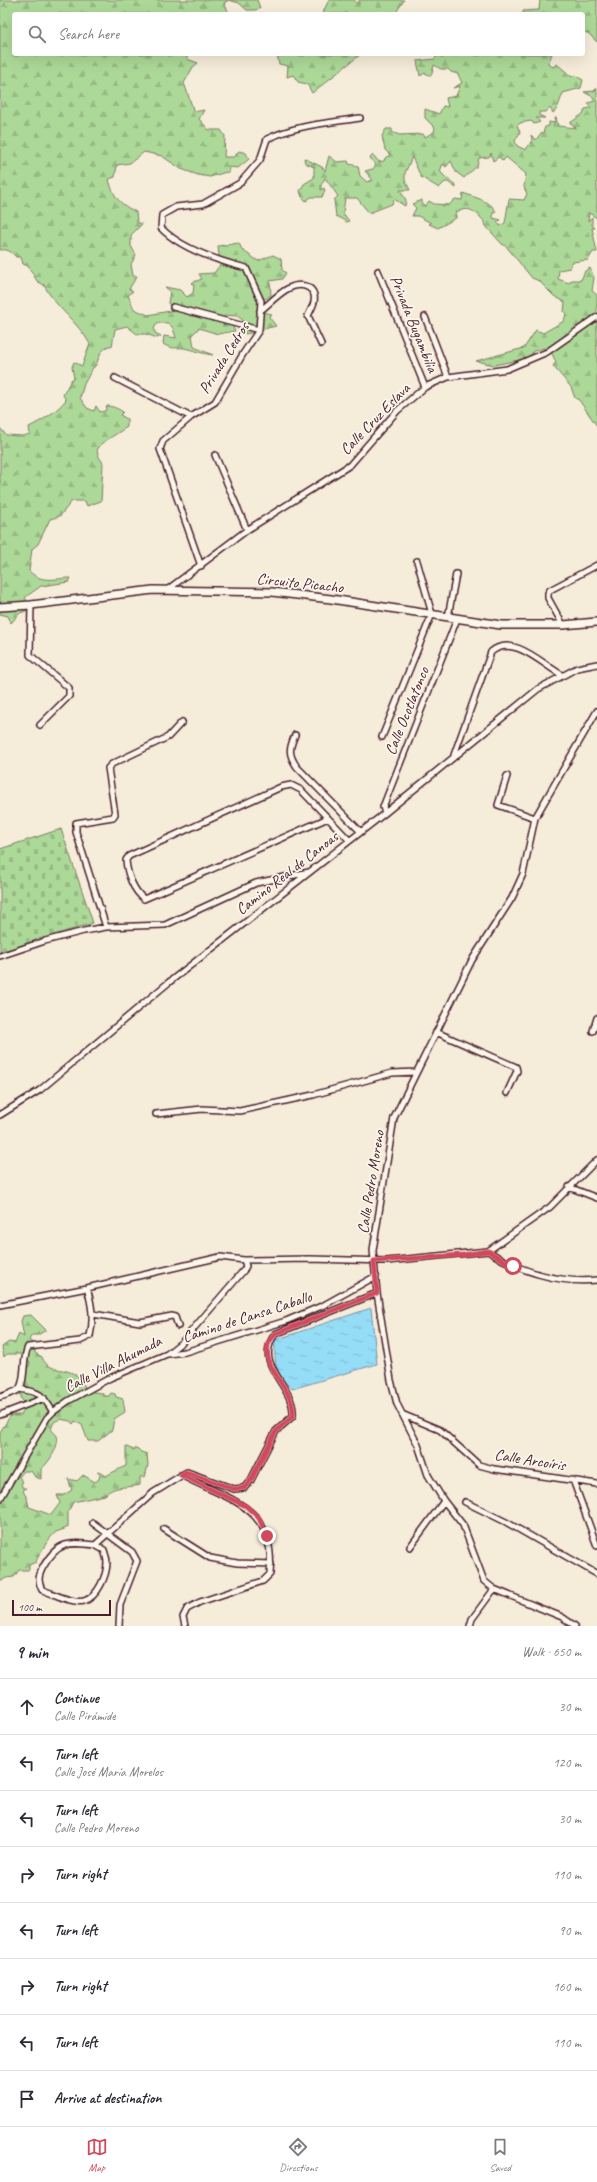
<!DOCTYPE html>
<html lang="en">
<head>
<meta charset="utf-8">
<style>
	body { margin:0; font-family:Caveat,sans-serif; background:#f2f2f3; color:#2b2b33 }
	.scale { position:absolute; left:12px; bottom:10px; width:99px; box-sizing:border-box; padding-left:4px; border:2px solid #4a1f2b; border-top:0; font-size:11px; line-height:14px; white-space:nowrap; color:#4a1f2b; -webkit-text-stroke:3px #fbf7ec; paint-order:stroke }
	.stop { position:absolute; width:12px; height:12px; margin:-9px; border:3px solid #d1495b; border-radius:50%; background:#fff }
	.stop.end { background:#d1495b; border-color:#fff; box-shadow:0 1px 4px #0008 }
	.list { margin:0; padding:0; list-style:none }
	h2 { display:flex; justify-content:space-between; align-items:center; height:52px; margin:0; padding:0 16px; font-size:17px }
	h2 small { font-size:13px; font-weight:400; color:#7c7c81 }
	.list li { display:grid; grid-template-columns:26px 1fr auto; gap:12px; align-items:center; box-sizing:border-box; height:56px; padding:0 16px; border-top:1px solid #e1e1e2 }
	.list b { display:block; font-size:15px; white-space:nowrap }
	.list p { margin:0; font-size:13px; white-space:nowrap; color:#7c7c81 }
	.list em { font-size:13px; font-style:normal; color:#7c7c81 }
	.icon { flex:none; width:22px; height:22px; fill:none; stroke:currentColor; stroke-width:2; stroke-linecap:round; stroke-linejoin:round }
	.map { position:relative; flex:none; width:597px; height:1626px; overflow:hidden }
	.search { position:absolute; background:#fff; box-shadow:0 4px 16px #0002; left:12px; right:12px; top:12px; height:44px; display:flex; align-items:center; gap:10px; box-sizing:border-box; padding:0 14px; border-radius:4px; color:#7c7c81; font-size:15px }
	.sheet { height:500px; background:#fff }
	nav { display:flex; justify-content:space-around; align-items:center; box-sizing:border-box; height:56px; border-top:1px solid #e1e1e2; background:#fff; font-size:11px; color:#7c7c81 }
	nav a { display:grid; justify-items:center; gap:2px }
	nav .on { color:#d1495b }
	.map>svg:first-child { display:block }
	.forest { fill:url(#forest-firs); stroke:#7b7c62 }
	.cemetery { fill:url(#cemetery-stones); stroke:#7b7c62 }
	.water { fill:url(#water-ripples); stroke:#7790a5 }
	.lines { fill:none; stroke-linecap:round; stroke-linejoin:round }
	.street-casing { stroke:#4a1f2b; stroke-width:8 }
	.secondary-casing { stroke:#4a1f2b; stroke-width:10 }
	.street { stroke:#fbf7ec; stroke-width:5 }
	.secondary { stroke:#fbf7ec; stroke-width:7 }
	.route { stroke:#d1495b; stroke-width:5 }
	.labels { text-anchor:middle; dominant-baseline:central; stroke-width:3.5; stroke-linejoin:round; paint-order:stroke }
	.street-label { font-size:16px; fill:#4a1f2b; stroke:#fbf7ec }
</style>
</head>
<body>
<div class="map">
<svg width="597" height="1626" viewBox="0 0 597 1626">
	<defs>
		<pattern id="forest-firs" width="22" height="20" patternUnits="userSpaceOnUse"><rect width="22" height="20" fill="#acd998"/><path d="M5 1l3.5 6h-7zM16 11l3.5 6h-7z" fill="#96ba83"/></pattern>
		<pattern id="cemetery-stones" width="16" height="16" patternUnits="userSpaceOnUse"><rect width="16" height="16" fill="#acd998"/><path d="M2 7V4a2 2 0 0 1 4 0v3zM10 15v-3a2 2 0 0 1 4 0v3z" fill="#96ba83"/></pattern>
		<pattern id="water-ripples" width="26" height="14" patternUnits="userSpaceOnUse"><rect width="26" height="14" fill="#95dcf7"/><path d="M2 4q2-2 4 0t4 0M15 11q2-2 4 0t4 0" fill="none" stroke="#82bcd4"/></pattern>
	</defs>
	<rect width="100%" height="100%" fill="#f6ecda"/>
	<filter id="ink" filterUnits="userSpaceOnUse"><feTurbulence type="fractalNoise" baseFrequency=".025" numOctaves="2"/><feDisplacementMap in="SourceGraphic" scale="8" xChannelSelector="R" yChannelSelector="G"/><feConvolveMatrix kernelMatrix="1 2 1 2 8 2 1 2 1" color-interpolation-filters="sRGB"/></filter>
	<g filter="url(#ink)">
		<path class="forest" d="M0,0H229L224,3L228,11L226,14H14V54H187V59L198,63L193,67L184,83L194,112L204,110L199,119L209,130H221L225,136L224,157H234L239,151L246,153L249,159L238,168L229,167V173L226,172L210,177L198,175L181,169L162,156L144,152L130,163L117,165L115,177L109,179C113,196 119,204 136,212L137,222L142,224L131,235V246L136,255L131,264L133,276H137L129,289L133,291L128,295L134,309L148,315L170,311L171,308L168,303L170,291L165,287L180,290L187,297L193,293L194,285L191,283L202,279L199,274L214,273L220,265L218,246L239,243L242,250L258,261L273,255L281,259L282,270L286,273L282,279L270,281L271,295L262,301L263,312L272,314L269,317L276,326C265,328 256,333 245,334L243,320L237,316L225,315L222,321L231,324L235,331L218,334L199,328L192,335L194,347L213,355C203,354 194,350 184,348C174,347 173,350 163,344L164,336L176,338L173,328L168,323H157L154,329L155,333L161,336L157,338L146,334H137L127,326L115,329L112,346H108L101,352L96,365L92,369L84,384L80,398L87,408L94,411L96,406L100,412L105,411L107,406C112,406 119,409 123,412L120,415L127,419V427L102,443L97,450L99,457L103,463L101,501L87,506L85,501H72L60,516L50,519L38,544L32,549L29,571C42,584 55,578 71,578L69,582L41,586L27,596L25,598L30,604L26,611L20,613L11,623L8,616L0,614V428L6,435L23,436L30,434L29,427C43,420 56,412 66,400L63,395L71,380L74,378L72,367L74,362L82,366L90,344C78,322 55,307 44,285L37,281L28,266L23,264L21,257H16C11,251 7,249 0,250Z
			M229,0H257L260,8L255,10H247L239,3Z
			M329,0H354L359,4V0H404L395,14H322Z
			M540,0H597V42L588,33L583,32V14H523V11L539,10Z
			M277,54H361L312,93L307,84L298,82L293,75L287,77L288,66L279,64Z
			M437,54L443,58L446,54H552L548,64L553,67L557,64L572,77L574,75L583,80L581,88L563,93L557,109L553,113L550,108L546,112H539V115L545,118H536L540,122L534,124L531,121L520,123L517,126L520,132L515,141L517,146L526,150L532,140L531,135L536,140L541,133H543L545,127L549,126V122L554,123L556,117L558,126L576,128L570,123L583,114L585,109L591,108L588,103L595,101L593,97L584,92L594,91L597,88V218L589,213L588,221L592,217V225L595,228H592L597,252H593L588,260L572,262L570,268L559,270L558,279L569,283L572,280H581L585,271L590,268L594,278L592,291L597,295V426L579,400L575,398L571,387L553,366L556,362L551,352H548L544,348L533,351L529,360V364L519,360L494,365L476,361L524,348L536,330L543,333L564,321L566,314L564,312L565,302L554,296L539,281L532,278L506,246L502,244L484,224V221C474,211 470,206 456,212V218L438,228L429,224L431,223L418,216H412L416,208L412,204L422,200V203L425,206L429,201L434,204L449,205L455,199L462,200L463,193C473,197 492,201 496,212H493V218L501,220L497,222L500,226L505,223L509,199L524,200L527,194L524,187L526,174L506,157L503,161L499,157L493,161L491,153L489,157L479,158L477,166L464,178L456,172L451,161L446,167L443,164L440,171L444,176L456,185V188L448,182H445L439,188L421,177L412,157L405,173V180L410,190H400L406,200L405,206L394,199L392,204L369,213L357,198H345L343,213L349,221L347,222L336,216L334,200L338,196L325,178L321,185V190L324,188L325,191L322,197H311L306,201L302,197L300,191L304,184L314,178V167L305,163L304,158L322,167L325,171L329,156L337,162L348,161L349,164L358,166L360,176L367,182L373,180L365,171L373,169L376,165L370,158L373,155L379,162L384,161L385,158L390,155L385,150L382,136L386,129H392V132L399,135L423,134L425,137L434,132L435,128L425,118V109L439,114L443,106L448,107L446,98L456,96L460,86L453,88L462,83L458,74L451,72L448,69H441L434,65L431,76L425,73L420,76L417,61L435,59Z
			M31,1315L46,1330L38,1335H32L29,1340L35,1345V1353L42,1357C49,1378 78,1360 86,1391L102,1393L104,1396H109L111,1393L115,1394L116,1397L123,1399L125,1412L114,1419L112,1430L98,1441H88L82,1425L75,1421L73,1424L70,1421L60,1419L54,1422L51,1429C53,1432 56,1434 57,1436C60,1446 48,1464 41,1469V1479L35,1477L31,1471H24L19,1477L23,1482L21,1484L23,1488H26L23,1491L27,1498L29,1507L51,1515L60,1503L57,1495H64L72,1490L68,1479L77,1481L83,1475L95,1482L99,1479L100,1475L97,1472L99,1471L106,1476C113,1472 119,1469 126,1466V1446L133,1450L137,1448L141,1452L147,1454L148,1465L145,1477H140V1485C129,1488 113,1485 105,1495L73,1502L68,1512V1527C64,1530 60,1530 56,1532C51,1535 38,1555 36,1562L29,1565V1570H19L14,1577L6,1578L0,1582V1432L11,1415H21L27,1405L21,1399V1395L15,1392L30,1363L23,1354H7L4,1357L2,1347L9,1342L15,1343L19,1334L24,1337L21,1321L23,1316Z"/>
		<path class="cemetery" d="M61,829L93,923L0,952V849Z"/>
		<path class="water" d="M371,1308L377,1364L292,1389C275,1373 274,1363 275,1340Z"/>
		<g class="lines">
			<defs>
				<path id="street" d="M378,271L425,387
					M173,307L259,330
					M260,311C273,301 292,277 309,288C314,291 315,297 314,302C313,307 310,311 308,316L321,344
					M425,317L448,377
					M115,378L191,417
					M215,455L247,530
					M201,566L160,449L163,441L191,417L215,402L243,354L259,330L261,301L246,268C219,261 180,248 161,228L162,215L176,207L203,204L240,183L260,160L267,139C295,125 329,123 360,118
					M167,590L247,530L350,465L397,411L425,387L448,377L507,369L547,352L597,317
					M31,605L30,655L69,688V696L40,725
					M448,617L456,574
					M563,625L548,598V593L550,590L597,565
					M295,735C289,749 288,754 297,767L360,831
					M382,737L432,614L417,561
					M454,755L491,652C513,633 543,665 562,675
					M507,776L498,805L535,818
					M385,813L383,807L457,619
					M328,818L144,899C133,890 127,874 126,860L129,856L281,787L291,785L301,790L349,840
					M106,927L76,832V823L113,817L115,814L108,768L112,764L168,737L182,722
					M0,956L45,941L84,931L106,927L165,925L256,883L309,872
					M593,1031L597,1018
					M436,1032L516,1067L517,1071L507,1093
					M156,1114L202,1109L240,1111L313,1095L392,1073L416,1072
					M0,1115L40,1090L168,983L385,813L538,689L577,668L597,664
					M569,1187L597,1198
					M488,1251C518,1271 560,1284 597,1280
					M0,1305L87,1288L220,1257L244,1260L310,1259L387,1261L488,1251L550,1207L597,1160
					M93,1314L140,1322L172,1316L175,1317L178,1326
					M168,1354L185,1352L286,1321L324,1305L376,1276
					M19,1389C40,1392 42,1394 53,1412
					M0,1397C6,1395 13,1393 18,1390C26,1384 22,1358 28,1347L80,1341L90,1336C94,1319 92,1305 87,1288
					M0,1415L44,1398
					M404,1415L440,1430L479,1465L494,1469L597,1484
					M181,1475C230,1501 276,1505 270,1574L263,1581L200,1602L187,1609L183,1617L185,1626
					M573,1480L597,1546
					M0,1499L47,1418L53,1412L68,1401L110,1378L167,1354L182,1342L244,1270L246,1266L244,1260
					M465,1502L506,1522L597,1574
					M93,1523L132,1552L137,1561L120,1605L119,1626
					M164,1529L210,1558L237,1563L271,1564
					M95,1545L104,1550C105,1554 107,1558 107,1562C107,1575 98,1597 84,1601C72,1604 53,1593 42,1590C37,1580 39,1575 43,1567C58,1541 69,1542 95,1545L153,1493L187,1472L234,1489L244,1488L251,1480L276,1431L293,1416C296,1386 252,1366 275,1334L377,1293
					M410,1547L444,1501
					M470,1626L472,1619L494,1589
					M575,1626L562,1617L494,1589L484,1581L463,1525L444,1501L428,1475L418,1445L397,1404L391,1380L377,1293L373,1250L394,1118L472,960L512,898L523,874L535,818L597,711"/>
				<path id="secondary" d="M0,607L31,605L153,590L272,592L331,599L501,625H563L597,622"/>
			</defs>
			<use href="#street" class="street-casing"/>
			<use href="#secondary" class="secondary-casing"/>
			<use href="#street" class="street"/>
			<use href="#secondary" class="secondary"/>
		</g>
	</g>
	<g class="lines" filter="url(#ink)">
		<path class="route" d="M267,1536L259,1518L246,1506L181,1475L186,1472L234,1489L244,1488L251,1480L276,1431L293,1416C296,1390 262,1371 268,1345C269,1341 273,1337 275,1334L377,1293L374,1261L463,1255L488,1251L513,1266"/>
	</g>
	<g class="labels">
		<g class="street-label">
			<text transform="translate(414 324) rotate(68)">Privada Bugambilia</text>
			<text transform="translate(224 358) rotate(-58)">Privada Cedros</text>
			<text transform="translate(375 419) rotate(-46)">Calle Cruz Eslava</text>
			<text transform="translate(300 583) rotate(6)">Circuito Picacho</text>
			<text transform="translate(407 711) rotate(-68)">Calle Ocotlatonco</text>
			<text transform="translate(287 873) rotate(-38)">Camino Real de Canoas</text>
			<text transform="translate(371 1182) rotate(-81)">Calle Pedro Moreno</text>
			<text transform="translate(247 1317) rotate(-18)">Camino de Cansa Caballo</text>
			<text transform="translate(113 1364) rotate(-27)">Calle Villa Ahumada</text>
			<text transform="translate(530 1460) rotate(9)">Calle Arcoíris</text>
		</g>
	</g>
</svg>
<div class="scale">100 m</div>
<div class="stop" style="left:513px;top:1266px"></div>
<div class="stop end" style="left:267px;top:1536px"></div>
<div class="search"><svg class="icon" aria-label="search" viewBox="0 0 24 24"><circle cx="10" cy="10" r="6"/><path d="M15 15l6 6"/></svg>Search here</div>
</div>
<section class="sheet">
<h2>9 min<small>Walk · 650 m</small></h2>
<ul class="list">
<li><svg class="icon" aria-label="ahead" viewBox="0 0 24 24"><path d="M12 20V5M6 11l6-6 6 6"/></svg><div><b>Continue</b><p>Calle Pirámide</p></div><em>30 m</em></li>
<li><svg class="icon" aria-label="left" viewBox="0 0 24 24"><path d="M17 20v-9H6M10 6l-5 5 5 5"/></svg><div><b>Turn left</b><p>Calle José María Morelos</p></div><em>120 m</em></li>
<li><svg class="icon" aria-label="left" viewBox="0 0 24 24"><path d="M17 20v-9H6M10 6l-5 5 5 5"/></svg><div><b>Turn left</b><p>Calle Pedro Moreno</p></div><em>30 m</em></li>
<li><svg class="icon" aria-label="right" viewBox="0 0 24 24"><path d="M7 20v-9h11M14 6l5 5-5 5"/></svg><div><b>Turn right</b></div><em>110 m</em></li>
<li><svg class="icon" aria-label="left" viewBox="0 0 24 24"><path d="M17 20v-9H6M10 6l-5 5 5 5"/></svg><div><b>Turn left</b></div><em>90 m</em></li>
<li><svg class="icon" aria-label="right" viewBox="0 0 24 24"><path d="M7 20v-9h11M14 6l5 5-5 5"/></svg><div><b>Turn right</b></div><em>160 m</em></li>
<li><svg class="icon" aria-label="left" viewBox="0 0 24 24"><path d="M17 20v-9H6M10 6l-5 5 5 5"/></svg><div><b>Turn left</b></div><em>110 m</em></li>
<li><svg class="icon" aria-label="arrive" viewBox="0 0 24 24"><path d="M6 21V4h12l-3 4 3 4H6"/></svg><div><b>Arrive at destination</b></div></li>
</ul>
</section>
<nav>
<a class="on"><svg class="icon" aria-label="map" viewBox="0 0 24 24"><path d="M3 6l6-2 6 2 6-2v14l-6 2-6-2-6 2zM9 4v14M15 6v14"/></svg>Map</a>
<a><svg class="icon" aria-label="directions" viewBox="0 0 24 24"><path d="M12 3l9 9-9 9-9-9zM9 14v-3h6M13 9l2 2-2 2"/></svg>Directions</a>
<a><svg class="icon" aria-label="saved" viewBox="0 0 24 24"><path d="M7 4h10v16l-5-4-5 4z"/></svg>Saved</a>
</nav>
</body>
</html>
